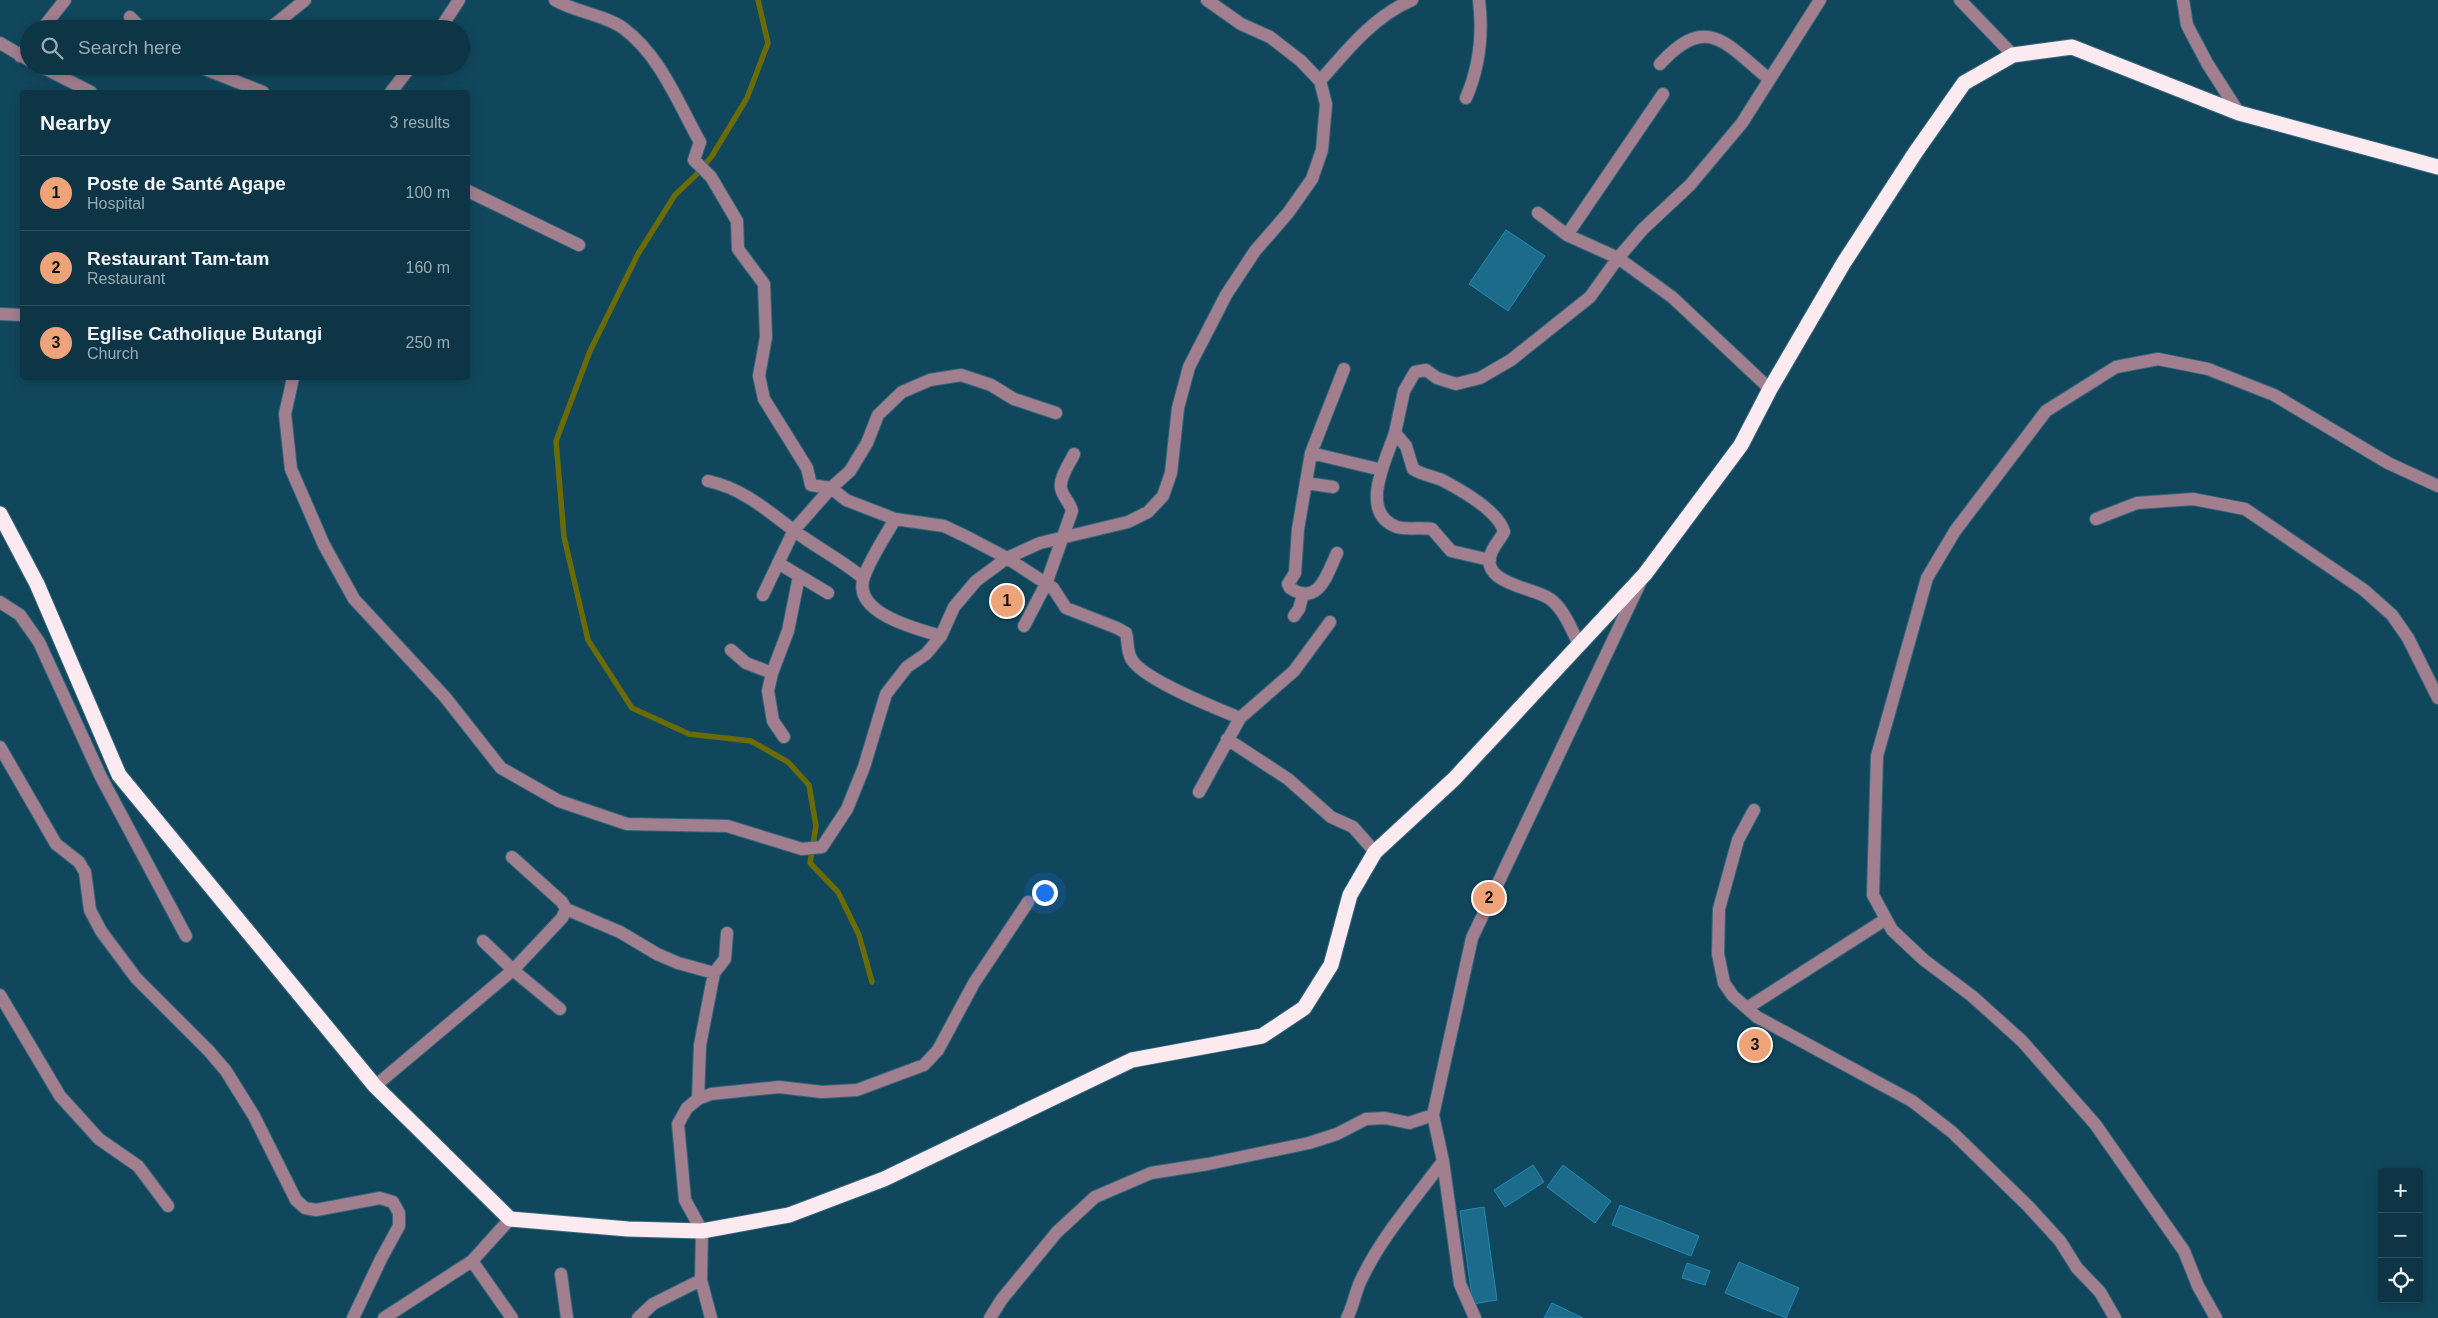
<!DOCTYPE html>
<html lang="en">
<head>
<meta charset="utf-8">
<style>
	body { margin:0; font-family:Helvetica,sans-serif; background:#1b4051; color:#f1f3f6 }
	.controls { position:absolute; right:15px; bottom:15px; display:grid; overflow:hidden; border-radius:5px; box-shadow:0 2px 12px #0003 }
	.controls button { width:45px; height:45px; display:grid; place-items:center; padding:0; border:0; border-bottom:1px solid #2d505f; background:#0d3546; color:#f1f3f6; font:25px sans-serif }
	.you { position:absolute; left:1044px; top:892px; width:18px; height:18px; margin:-12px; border:4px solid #fff; border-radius:50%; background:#1a73e8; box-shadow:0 0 0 8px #1a73e833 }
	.badge { display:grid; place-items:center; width:32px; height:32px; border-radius:50%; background:#efa378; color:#111; font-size:16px; font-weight:700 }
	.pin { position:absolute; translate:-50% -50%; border:2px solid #fff; box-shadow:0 1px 5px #0006 }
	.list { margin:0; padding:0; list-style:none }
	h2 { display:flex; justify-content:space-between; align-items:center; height:65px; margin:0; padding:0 20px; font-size:21px }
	h2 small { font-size:16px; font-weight:400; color:#9aabb3 }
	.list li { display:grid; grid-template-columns:32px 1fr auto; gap:15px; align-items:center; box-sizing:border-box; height:75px; padding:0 20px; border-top:1px solid #2d505f }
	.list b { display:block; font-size:19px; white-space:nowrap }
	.list p { margin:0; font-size:16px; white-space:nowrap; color:#9aabb3 }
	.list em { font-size:16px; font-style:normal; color:#9aabb3 }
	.icon { flex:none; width:28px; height:28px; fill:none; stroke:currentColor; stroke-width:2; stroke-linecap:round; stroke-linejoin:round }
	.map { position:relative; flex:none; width:2438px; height:1318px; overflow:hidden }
	.search { position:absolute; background:#0d3546; box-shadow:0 2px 12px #0003; left:20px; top:20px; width:450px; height:55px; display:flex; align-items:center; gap:12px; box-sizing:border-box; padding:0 18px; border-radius:28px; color:#9aabb3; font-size:19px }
	.panel { position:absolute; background:#0d3546; box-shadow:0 2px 12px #0003; left:20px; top:90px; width:450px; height:290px; border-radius:5px }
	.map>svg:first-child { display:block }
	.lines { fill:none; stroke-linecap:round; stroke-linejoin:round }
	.stream { stroke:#6b6b05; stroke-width:5.5 }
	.building { fill:#1d6b8b; stroke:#1f89b2 }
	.minor-casing { stroke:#35667a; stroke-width:14 }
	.highway-casing { stroke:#35667a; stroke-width:17 }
	.minor { stroke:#a27f8f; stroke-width:12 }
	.highway { stroke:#fceaf1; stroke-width:15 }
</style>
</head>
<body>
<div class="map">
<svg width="2438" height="1318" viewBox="0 0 2438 1318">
	<rect width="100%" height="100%" fill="#11475d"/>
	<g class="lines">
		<path class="stream" d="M758,0L768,43L747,98L712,156L696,175L675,195L638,254L590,351L556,441L564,537L588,640L632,708L689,734L751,741L788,762L809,785L816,826L810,863L838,892L859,935L872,982"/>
	</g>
	<path class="building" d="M1506,230L1545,256L1508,311L1469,284Z
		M1533,1165L1544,1182L1505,1207L1494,1190Z
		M1563,1165L1611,1201L1595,1223L1547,1187Z
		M1620,1205L1699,1236L1691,1256L1612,1225Z
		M1484,1207L1497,1300L1473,1304L1460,1211Z
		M1739,1262L1799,1288L1786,1318L1725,1293Z
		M1687,1263L1710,1271L1705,1285L1682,1278Z
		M1552,1303L1583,1318H1544Z"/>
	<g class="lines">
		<defs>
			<path id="minor" d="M555,0C575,12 605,15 623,28C660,55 678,103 700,142L694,160L711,177L737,221L738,249L764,284L766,337L759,376L764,399L807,468L811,485L831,488L846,500L895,519L944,526L969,538L1007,558L1053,588L1066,608L1117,628L1126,633C1128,641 1127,649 1130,656C1136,677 1218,709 1240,718
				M1960,0L2013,55
				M2183,0L2187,25L2207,63L2239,113
				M130,17L142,29
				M42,29L65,0
				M269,29L305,0
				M440,29L459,0
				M0,43L29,60
				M20,56L29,45
				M1660,64C1707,12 1726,44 1769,79
				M40,66L91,92
				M197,66L263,92
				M1320,81C1346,51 1374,16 1412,0
				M391,92L411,66
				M1466,98C1479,68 1483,33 1479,0
				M468,191L579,245
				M1538,213L1567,235L1618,258L1672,297L1770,389
				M1567,235L1663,94
				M0,314L22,315
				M293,378L285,414L291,469L324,545L354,599L445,697L501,768L559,801L627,824L727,826L802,849L822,847L847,809L864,767L886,694L907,667L926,654L941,636L954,607L976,581L1007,558L1040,543L1128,522L1148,512L1163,496L1171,473L1178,408L1189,367L1226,295L1255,251L1288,213L1312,179L1322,150L1326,104L1320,81L1301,61L1270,37L1241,24L1207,0
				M1395,433C1386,460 1358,513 1397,527C1408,530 1421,527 1432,529L1451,551L1490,560
				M1311,453L1382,470
				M708,481C746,489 772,515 803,537C823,551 844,562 863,578
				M1306,483L1333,487
				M895,519C885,537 871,557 864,577C851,613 917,629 941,636
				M2096,519L2137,503L2193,499L2245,509L2364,590L2392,615L2408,638L2438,698
				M1337,553C1327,574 1319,607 1290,588L1288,584L1295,573L1298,529L1311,453L1344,369
				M778,563L828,593
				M763,595L794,530L831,488L850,471L867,443L878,415L902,392L930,380L961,375L991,385L1014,399L1056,413
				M0,602L20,615L39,642L101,777L186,936
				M1294,616L1299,609L1303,594
				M1024,626L1046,584L1072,511C1070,502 1062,496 1061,488C1059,478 1070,463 1074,454
				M1579,644C1571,629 1564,609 1550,599C1534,587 1477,584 1492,551C1495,545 1500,539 1504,532C1499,511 1461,490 1442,480C1433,476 1422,475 1413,469L1406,446L1395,433L1404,391L1415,372L1426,370L1437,378L1456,384L1480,378L1511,360L1590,297L1618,258L1643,229L1690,185L1742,123L1820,0
				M731,650L746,663L772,673
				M784,737L773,721L768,691L772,673L788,631L799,576
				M1227,739L1288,779L1331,817L1353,827L1375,852
				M0,747L56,844L79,862L85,872L90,910L101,931L136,978L209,1051L226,1071L254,1116L296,1200L305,1208L316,1210L380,1198L393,1202L399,1213V1226L381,1259L353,1318
				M1199,792L1240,718L1294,671L1330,622
				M1754,810L1738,840L1719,909L1718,954L1724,983L1733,996L1757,1017L1912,1101L1952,1132L2028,1206L2060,1241L2077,1268L2100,1292L2115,1318
				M566,909L620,932L657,954L678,963L714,973
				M483,941L513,970L560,1009
				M0,995L60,1096L99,1139L138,1166L168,1206
				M1747,1008L1886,919
				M375,1086L513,970L562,918L566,909L562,902L512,857
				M698,1099L700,1045L714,973L725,959L727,933
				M472,1261L512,1318
				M561,1274L567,1318
				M384,1318L472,1261L510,1219
				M638,1318L653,1304L701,1280
				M711,1318L701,1280L702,1231L685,1200L678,1124L687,1108L698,1099L711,1094L779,1087L822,1092L857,1090L924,1065L938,1050L974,983L1028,902
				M990,1318L1002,1299L1057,1232L1095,1197L1151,1173L1208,1164L1309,1143L1337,1134L1366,1119L1385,1118L1409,1123L1433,1115
				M1347,1318C1354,1305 1355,1291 1362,1278C1382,1236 1415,1199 1443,1161
				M1475,1318L1460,1284L1443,1161L1433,1115L1472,938L1640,583
				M2216,1318L2198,1286L2184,1251L2095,1124L2022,1041L1972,996L1924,960L1892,930L1873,895L1877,756L1927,578L1955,531L2046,411L2116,367L2158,359L2208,369L2274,395L2388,463L2438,486"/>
			<path id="highway" d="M0,514L37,584L119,775L375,1086L510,1219L628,1229L702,1231L789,1215L884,1179L1132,1060L1262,1036L1304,1008L1331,965L1350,895L1375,852L1454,779L1645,574L1741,445L1770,389L1843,264L1915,153L1964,83L2013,55L2072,47L2239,113L2438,167"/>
		</defs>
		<use href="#minor" class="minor-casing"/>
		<use href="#highway" class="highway-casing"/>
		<use href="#minor" class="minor"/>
		<use href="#highway" class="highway"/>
	</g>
</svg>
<div class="controls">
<button>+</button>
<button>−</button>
<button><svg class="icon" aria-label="locate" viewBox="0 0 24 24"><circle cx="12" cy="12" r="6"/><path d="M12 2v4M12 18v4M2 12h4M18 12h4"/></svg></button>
</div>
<div class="you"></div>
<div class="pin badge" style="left:1007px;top:601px">1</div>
<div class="pin badge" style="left:1489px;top:898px">2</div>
<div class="pin badge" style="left:1755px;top:1045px">3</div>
<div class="search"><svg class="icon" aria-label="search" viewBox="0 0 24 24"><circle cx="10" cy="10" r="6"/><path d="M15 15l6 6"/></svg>Search here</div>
<section class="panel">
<h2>Nearby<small>3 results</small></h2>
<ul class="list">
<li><span class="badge">1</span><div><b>Poste de Santé Agape</b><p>Hospital</p></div><em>100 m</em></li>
<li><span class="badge">2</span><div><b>Restaurant Tam-tam</b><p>Restaurant</p></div><em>160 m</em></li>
<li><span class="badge">3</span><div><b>Eglise Catholique Butangi</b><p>Church</p></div><em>250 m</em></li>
</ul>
</section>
</div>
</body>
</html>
